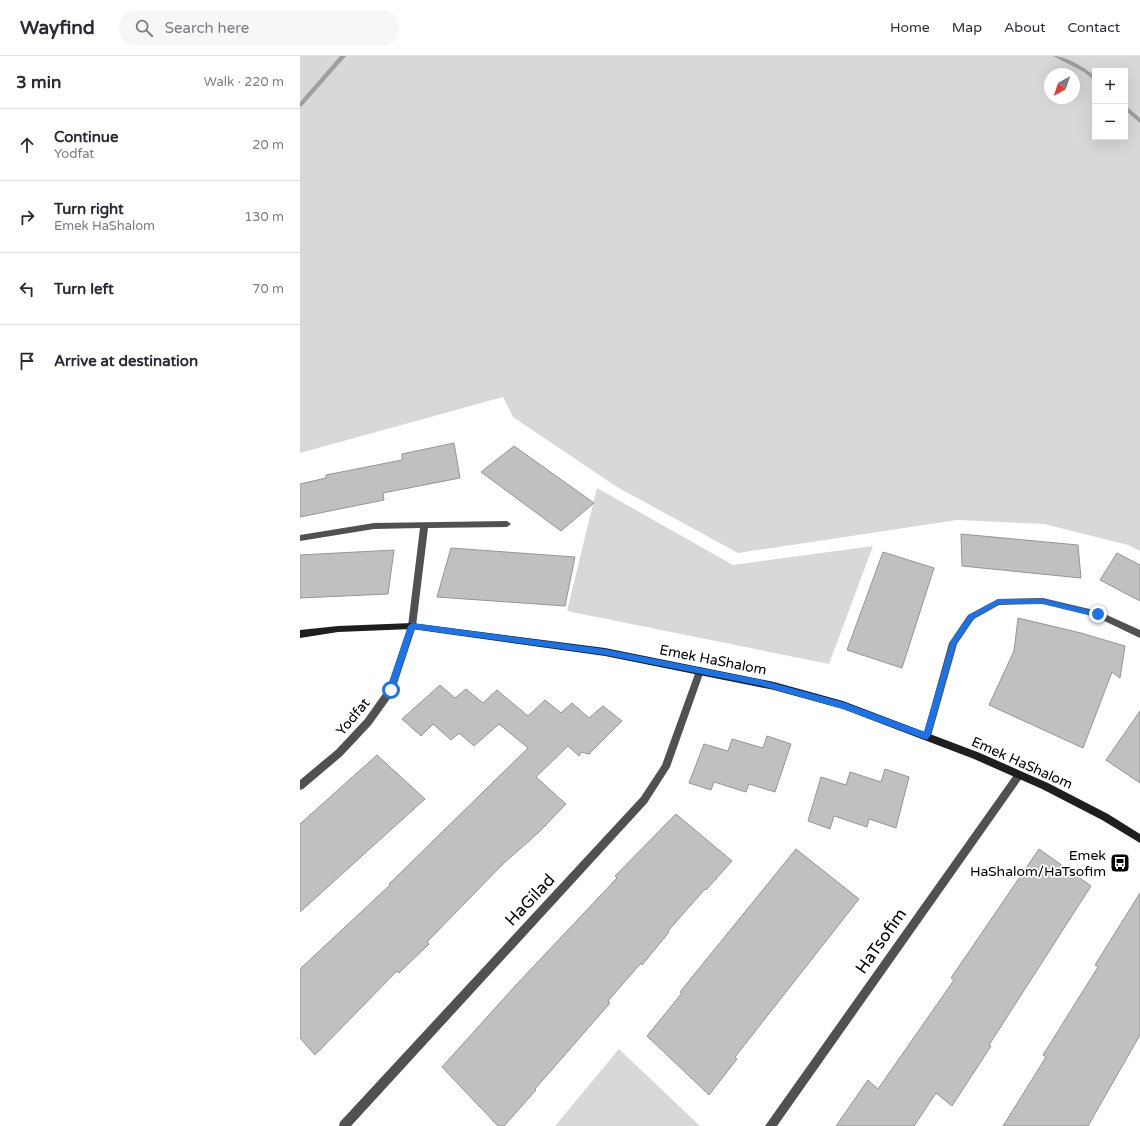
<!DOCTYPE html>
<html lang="en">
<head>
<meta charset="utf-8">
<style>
	body { margin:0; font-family:"Varela Round",sans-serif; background:#f7f7f7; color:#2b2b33 }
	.controls { position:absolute; right:12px; top:12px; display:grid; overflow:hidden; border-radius:0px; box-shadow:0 4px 16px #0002 }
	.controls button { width:36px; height:36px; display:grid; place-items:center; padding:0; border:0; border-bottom:1px solid #e1e1e2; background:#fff; color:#2b2b33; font:20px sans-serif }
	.compass { position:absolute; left:744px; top:12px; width:36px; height:36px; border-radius:50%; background:#fff; box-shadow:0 4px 16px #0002; rotate:220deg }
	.stop { position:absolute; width:12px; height:12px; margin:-9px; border:3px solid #1a73e8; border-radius:50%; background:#fff }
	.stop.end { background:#1a73e8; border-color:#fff; box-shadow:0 1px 4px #0008 }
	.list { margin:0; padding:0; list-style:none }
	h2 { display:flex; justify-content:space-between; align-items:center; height:52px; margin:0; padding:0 16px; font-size:17px }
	h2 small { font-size:13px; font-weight:400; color:#7c7c81 }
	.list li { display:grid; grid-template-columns:26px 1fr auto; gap:12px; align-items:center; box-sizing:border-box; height:72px; padding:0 16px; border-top:1px solid #e1e1e2 }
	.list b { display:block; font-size:15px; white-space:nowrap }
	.list p { margin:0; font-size:13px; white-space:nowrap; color:#7c7c81 }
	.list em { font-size:13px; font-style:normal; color:#7c7c81 }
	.icon { flex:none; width:22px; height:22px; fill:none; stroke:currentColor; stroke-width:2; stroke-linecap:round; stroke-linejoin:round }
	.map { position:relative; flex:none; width:840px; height:1070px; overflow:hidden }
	header { display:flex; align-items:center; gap:24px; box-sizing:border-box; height:56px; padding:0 20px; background:#fff; border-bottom:1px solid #e1e1e2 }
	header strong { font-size:19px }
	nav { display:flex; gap:22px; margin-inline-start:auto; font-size:14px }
	.search { width:280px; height:36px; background:#f7f7f7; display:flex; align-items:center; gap:10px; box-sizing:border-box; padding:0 14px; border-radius:22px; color:#7c7c81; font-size:15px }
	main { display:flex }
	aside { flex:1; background:#fff }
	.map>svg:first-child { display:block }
	.green { fill:#d8d8d8; fill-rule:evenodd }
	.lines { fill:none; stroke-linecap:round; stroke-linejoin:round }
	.stream { fill:#9f9f9f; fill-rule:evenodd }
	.building { fill:#c0c0c0; stroke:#959595 }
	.street { fill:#515151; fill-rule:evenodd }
	.secondary { fill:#1e1e1e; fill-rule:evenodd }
	.route { fill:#1a73e8 }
	.labels { text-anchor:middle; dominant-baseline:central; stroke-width:3.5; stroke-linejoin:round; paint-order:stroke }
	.street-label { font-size:14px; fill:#000; stroke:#fff }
	.poi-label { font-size:14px; fill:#000; stroke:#fff; text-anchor:end }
	.near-street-label { font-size:17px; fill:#000; stroke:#fff }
</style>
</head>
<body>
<header>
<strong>Wayfind</strong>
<div class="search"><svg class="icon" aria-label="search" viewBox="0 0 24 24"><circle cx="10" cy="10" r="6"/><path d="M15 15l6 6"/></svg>Search here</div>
<nav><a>Home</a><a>Map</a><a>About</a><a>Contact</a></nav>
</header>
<main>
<aside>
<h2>3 min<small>Walk · 220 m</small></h2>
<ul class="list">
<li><svg class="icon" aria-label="ahead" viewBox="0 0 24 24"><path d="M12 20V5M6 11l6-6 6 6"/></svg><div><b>Continue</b><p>Yodfat</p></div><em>20 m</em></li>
<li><svg class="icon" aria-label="right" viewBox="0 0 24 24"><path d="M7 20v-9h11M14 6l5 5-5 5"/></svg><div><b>Turn right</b><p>Emek HaShalom</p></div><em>130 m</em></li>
<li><svg class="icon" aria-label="left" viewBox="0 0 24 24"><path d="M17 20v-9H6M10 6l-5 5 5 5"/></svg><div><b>Turn left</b></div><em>70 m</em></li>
<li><svg class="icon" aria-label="arrive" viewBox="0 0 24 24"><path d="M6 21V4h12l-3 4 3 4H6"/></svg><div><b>Arrive at destination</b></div></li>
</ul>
</aside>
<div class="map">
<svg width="840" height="1070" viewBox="0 0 840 1070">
	<rect width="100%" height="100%" fill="#fff"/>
	<path class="green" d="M0,0H840V495L828,489L744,468L657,464L438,497L317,431L213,361L203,341L0,397ZM795,15H825V81H795ZM750,18H774V42H750Z
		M297,432L433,509L573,490L529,608L267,555Z
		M319,993L400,1070H255Z"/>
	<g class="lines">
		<path class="stream" d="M40,0H46L2,50L0,51V46Z
			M753,0C766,0 785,12 795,20V25L784,16Z
			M825,49L840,62V67L825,54Z"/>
	</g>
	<path class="building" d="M154,387L160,422L83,437L84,444L0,461V428L26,422V419L102,404V398Z
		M214,390L294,447L261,475L181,416Z
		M661,478L778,489L781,522L662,510Z
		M151,492L275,501L265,550L137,541Z
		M94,494L88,538L0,542V499Z
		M583,496L634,512L602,612L547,594Z
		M817,497L840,509V545L800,524Z
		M718,562L781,577L825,590L820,622L812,616L783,692L689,649L714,595Z
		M140,629L155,642L166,633L183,647L197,634L228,660L245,644L261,657L272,647L289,662L303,650L322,665L289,698L281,696L279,700L268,690L236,721L266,748L239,776L203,808L127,886L129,888L99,917L97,915L15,999L0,982V913L90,829L89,828L228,692L199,668L174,690L159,677L151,684L133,668L121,680L102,663Z
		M840,655V727L806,704Z
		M467,680L491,688L475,736L449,728L446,736L414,726L411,734L389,727L404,688L428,695L432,683L463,692Z
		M77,699L125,743L0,856V768Z
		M585,713L609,721L596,772L569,763L567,771L534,760L530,773L508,765L521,721L546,729L550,716L581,726Z
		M376,758L432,805L406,834L405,833L368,875L369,876L342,909L341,907L308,945L310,947L235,1033L236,1034L204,1070H198L142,1011L216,929L317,822L315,820Z
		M496,793L559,843L435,1001L437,1003L409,1039L347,980L382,937L380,936Z
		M739,793L791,830L689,989L691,990L652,1050L636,1037L614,1070H536L568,1024L578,1033L654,924L651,922Z
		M840,837V979L788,1070H703L746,1001L743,999L798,911L795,909Z"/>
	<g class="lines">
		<path class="street" d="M207,465L211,468L207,471L128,472L116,570L94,637L71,669L42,700L3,733L0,734V724L36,694L65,663L87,632L108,570L120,472L74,473L0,485V479L74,467Z
			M743,542L798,555L840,574V582L796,561L743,548L699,549L674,563L657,588L631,680L630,683L627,684L624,683L623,680L649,587L668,559L698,543Z
			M400,611L403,612L404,615L370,711L347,747L51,1070H39L40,1066L341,741L362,709L396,615L397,612Z
			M719,715L722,716L723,719L722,722L477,1070H465L716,716Z"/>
		<path class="secondary" d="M112,567L305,592L474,626L543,645L680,697L748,727L808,758L840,778V787L802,764L742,733L674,703L543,653L474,634L305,600L112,573L38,576L0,582V574L38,570Z"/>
	</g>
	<path class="route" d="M698,543H743L798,556L801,558L798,561L743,548H699L673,563L656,588L630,680L627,684L543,653L462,630L305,599L114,573L94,634L91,637L87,634L108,570L112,567L305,593L462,624L543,646L624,676L651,585L669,559Z"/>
	<defs>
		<symbol id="bus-square" viewBox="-11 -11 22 22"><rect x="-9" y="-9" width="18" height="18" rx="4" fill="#000" stroke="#fff"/><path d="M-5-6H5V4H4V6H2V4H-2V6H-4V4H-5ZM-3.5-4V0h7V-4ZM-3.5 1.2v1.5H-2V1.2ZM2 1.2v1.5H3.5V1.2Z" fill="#fff"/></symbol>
	</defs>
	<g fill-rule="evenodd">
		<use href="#bus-square" x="809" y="796" width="22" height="22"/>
	</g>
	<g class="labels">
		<g class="street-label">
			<text transform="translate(413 604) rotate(11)">Emek HaShalom</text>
			<text transform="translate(53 661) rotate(-50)">Yodfat</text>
			<text transform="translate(722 707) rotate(24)">Emek HaShalom</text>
		</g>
		<g class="poi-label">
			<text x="806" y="799">Emek<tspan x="806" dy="16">HaShalom/HaTsofim</tspan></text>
		</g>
		<g class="near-street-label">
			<text transform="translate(230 844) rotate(-47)">HaGilad</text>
			<text transform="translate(581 885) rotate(-55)">HaTsofim</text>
		</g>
	</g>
</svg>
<div class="controls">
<button>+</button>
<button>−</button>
</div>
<svg class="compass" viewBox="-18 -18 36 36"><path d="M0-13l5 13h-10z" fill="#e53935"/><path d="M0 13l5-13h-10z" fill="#7c7c81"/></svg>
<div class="stop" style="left:91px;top:634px"></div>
<div class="stop end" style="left:798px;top:558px"></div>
</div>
</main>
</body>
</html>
